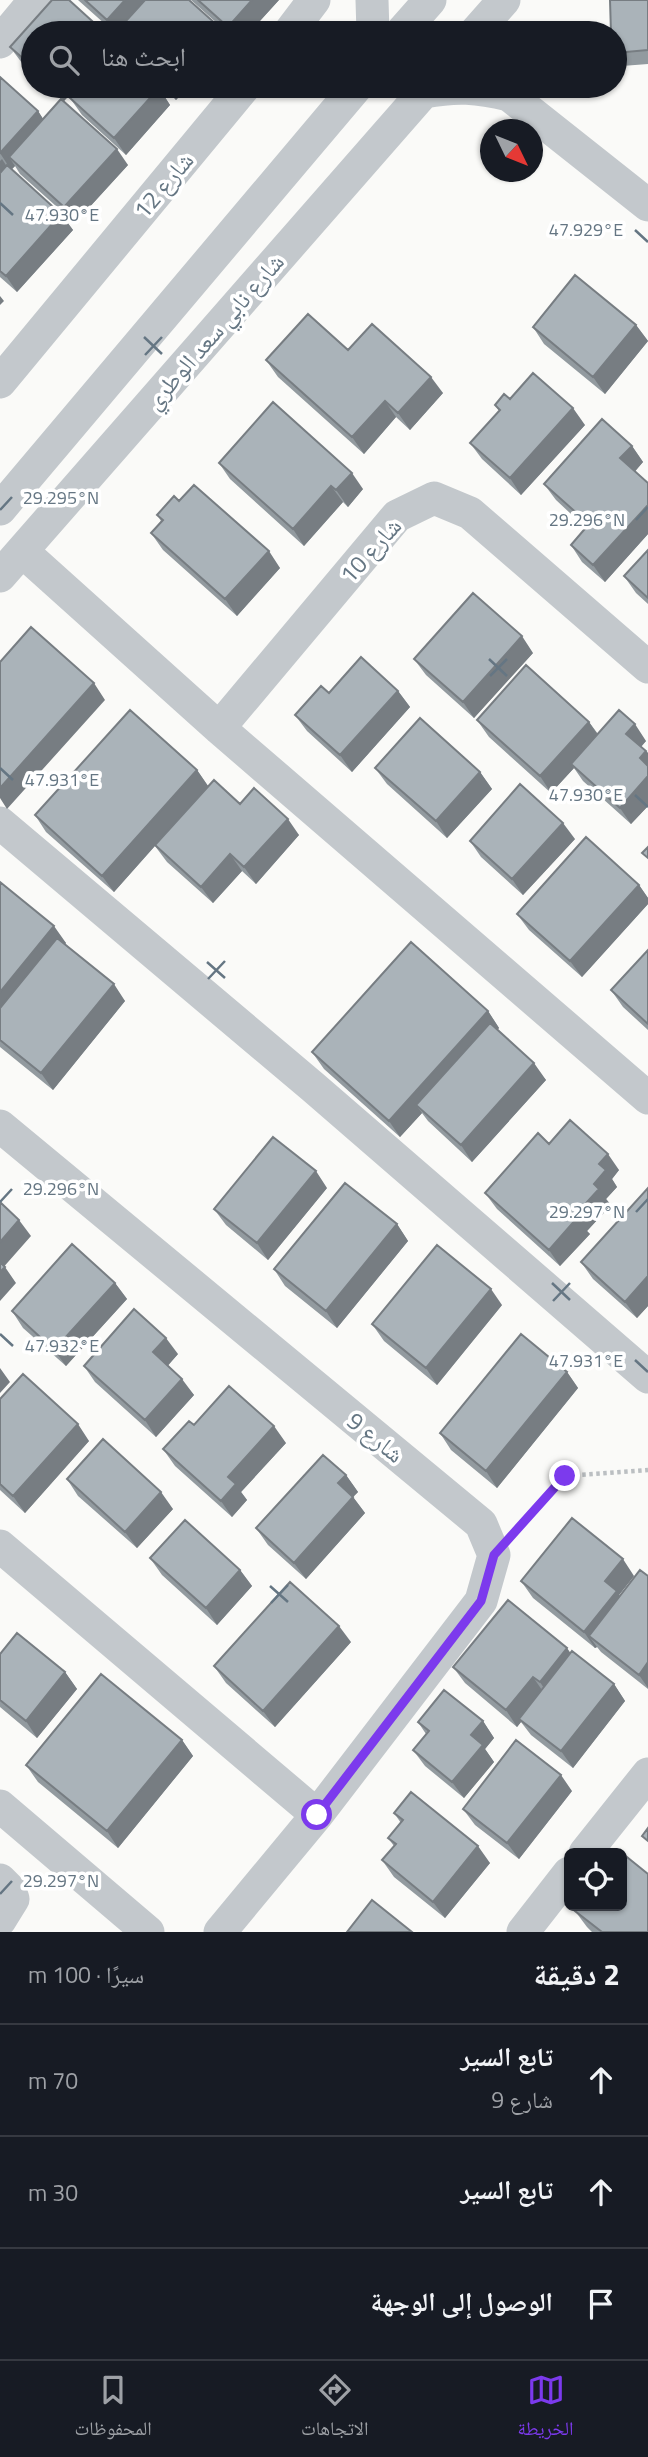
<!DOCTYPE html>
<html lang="ar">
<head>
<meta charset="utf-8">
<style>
	body { margin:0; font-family:"Titillium Web","Noto Naskh Arabic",sans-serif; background:#20242c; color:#f1f3f6; direction:rtl }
	.controls { position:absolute; right:21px; bottom:21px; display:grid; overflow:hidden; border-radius:10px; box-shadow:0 2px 5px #0004 }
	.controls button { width:63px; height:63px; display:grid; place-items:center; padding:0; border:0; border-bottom:2px solid #363941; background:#171b24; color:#f1f3f6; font:35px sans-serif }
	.compass { position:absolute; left:480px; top:119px; width:63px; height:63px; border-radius:50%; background:#171b24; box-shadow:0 2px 5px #0004; rotate:133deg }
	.stop { position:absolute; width:21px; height:21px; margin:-16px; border:5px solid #7c3aed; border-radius:50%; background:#fff }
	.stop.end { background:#7c3aed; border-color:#fff; box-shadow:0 2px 7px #0008 }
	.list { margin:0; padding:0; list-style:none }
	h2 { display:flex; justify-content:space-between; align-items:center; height:91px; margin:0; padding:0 28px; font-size:30px }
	h2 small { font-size:23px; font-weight:400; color:#9ea1a6 }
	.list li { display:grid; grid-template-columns:46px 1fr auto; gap:21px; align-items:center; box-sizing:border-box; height:112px; padding:0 28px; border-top:2px solid #363941 }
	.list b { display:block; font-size:26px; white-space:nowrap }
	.list p { margin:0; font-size:23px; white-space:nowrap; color:#9ea1a6 }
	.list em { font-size:23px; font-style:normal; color:#9ea1a6 }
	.icon { flex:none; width:38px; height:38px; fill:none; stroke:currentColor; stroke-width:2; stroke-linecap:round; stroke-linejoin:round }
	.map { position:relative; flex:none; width:648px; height:1932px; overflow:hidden; direction:ltr }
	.search { position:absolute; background:#171b24; box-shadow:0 2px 5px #0004; left:21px; right:21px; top:21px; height:77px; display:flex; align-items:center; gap:18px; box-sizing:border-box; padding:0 24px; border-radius:38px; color:#9ea1a6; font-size:26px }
	.sheet { height:427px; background:#171b24 }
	nav { display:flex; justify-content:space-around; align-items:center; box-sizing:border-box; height:98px; border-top:2px solid #363941; background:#171b24; font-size:19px; color:#9ea1a6 }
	nav a { display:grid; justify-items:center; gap:4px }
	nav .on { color:#7c3aed }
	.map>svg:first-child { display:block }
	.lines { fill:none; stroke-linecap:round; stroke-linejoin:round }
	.path { stroke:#bbbfc2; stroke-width:4.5; stroke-dasharray:3.5 3.5; stroke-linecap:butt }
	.minor { stroke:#c3c8cc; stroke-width:33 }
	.wall { fill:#929a9f }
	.shaded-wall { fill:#777d82 }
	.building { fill:#aab3b9; stroke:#777d82; stroke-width:2 }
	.route { stroke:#7c3aed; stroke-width:9 }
	.ticks { fill:none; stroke:#657683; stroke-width:2.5 }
	.labels { text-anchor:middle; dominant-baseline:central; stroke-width:7; stroke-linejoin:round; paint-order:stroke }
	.street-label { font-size:24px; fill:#657683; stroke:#fff }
	.ticks-label { font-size:18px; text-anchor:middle; fill:#657683; stroke:#fff; stroke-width:7; stroke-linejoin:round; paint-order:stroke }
</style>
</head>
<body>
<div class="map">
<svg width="648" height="1932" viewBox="0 0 648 1932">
	<rect width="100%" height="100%" fill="#fafaf8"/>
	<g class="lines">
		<path class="path" d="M516,1531L565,1476L648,1470"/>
		<path class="minor" d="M372,0L373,33
			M289,33L314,0
			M401,33L430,0
			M475,33L504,0
			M0,42L35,0
			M503,86L509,95L648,205
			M424,92C456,86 477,87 509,95
			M0,382L245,86
			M0,509L357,86
			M22,551L219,728L648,1098
			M0,576L429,86
			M219,728L397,516L434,498L470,513L648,667
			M0,823L313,1087L648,1377
			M0,1126L481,1524L494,1555L481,1601L317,1815L220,1932
			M0,1546L317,1815
			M0,1806L148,1932
			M585,1853L648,1774
			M0,1880L10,1890L13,1899L0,1920
			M523,1932L569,1873"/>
	</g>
	<path class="wall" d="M78,0H189L115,33Z
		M191,0H279L249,33H228Z
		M648,0V64L622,66L615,56V33Z
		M33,33V73L22,63L10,47Z
		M0,77L38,111L43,119L128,165L75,223L20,174L15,166L12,169L61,214L73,230L17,292L0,277Z
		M47,86H78L64,101Z
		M161,86H189L176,100Z
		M159,88L170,105L126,155L82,115L70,98Z
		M636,325L648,341L605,394L544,344L533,327Z
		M348,350L443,393L410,430L396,417L364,454L278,377L266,360Z
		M510,399L585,425L521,495L482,459L470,443L499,411L495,405Z
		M632,446L643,462L635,471L648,483V534L605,582L582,562L571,545L586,528L556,500L544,484Z
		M219,463L363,489L348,507L343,502L304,546L230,479Z
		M179,501L280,568L237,616L163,550L151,533L161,521L157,515Z
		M648,550V604L636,593L624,576Z
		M533,653L474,718L426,675L414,659Z
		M398,691L410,707L352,772L307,731L295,715L329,693Z
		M477,720L589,722L598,734L646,741L641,747L648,753V806L631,824L583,781L574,768L551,793L489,737Z
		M375,768L480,772L492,789L447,838L387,784Z
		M197,770L208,786L299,835L256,884L242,871L213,903L167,862L155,846L114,892L46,832L35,815Z
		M575,839L523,895L481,857L470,841Z
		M0,882L66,943L65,944L125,1001L53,1090L0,1047Z
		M639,885L648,898V904L582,977L529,930L517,914Z
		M648,950V1030L623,1007L611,990Z
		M488,1011L499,1028L497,1030L546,1080L472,1162L428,1121L422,1113L400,1137L324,1069L312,1052Z
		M549,1144L619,1170L612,1179L617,1187L606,1199L611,1205L587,1231L590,1234L560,1266L497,1209L485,1193Z
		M327,1188L268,1260L226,1225L214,1209Z
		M648,1188V1306L637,1318L593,1279L581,1262Z
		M397,1224L408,1241L337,1328L285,1286L274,1269Z
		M115,1283L127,1299L66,1366L23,1328L12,1311Z
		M502,1305L437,1385L384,1341L372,1324Z
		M178,1354L168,1365L194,1395L156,1437L95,1382L84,1366Z
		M567,1372L578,1388L497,1488L451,1450L440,1433Z
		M0,1399L89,1441L25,1513L0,1490Z
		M194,1425L286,1443L241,1492L247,1500L232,1517L175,1466L163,1449Z
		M346,1475L358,1492L353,1497L365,1513L306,1579L268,1545L256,1528Z
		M67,1479L173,1509L137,1548L78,1496Z
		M150,1558L240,1570L252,1586L217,1625L162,1575Z
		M634,1576L619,1595L620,1596L648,1576V1689L601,1652L597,1647L595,1648L533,1598L521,1581Z
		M351,1642L275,1727L226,1683L214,1666Z
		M571,1653L614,1684L625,1701L573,1768L531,1735L521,1722L517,1727L465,1683L453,1667Z
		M0,1654L65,1672L77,1689L37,1738L0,1707Z
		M483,1721L494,1738L485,1749L494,1762L464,1798L425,1766L413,1750L426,1734L418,1722Z
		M182,1740L193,1756L118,1848L38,1782L26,1765Z
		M572,1791L519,1859L475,1825L463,1809Z
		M394,1813L490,1863L445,1918L394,1877L382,1860L394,1846L388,1838L401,1823Z
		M575,1911L648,1932H592L587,1927Z"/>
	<path class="shaded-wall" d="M125,0H152L117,33L107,20Z
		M252,0H279L249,33H232L228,27Z
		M217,25L223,33H210Z
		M53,86H78L64,101Z
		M167,86H189L176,100Z
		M159,88L170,105L126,155L114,138Z
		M38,111L49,128L9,157L15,166L11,170L0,153Z
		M117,149L128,165L75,223L64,207Z
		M2,159L13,176L0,191V161Z
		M61,214L73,230L17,292L6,276Z
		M0,296L4,301L0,305Z
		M636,325L648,341L605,394L593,377Z
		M431,377L443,393L410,430L398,413Z
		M385,401L396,417L364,454L352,437Z
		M573,408L585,425L521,495L510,478Z
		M632,446L643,462L632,475L620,458Z
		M352,473L363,489L348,507L336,490Z
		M331,486L343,502L304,546L293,529Z
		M648,505V534L605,582L593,565Z
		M269,551L280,568L237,616L225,599Z
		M522,636L533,653L474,718L463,702Z
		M94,683L105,700L7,809L0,798V788Z
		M398,691L410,707L352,772L340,755Z
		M589,722L600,738L571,764L574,768L551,793L540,776Z
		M635,724L646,741L638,750L626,734Z
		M646,751L648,753V770L640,758Z
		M197,770L208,786L114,892L102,876Z
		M480,772L492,789L447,838L436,821Z
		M648,776V806L631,824L620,808Z
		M288,819L299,835L256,884L244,867Z
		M563,823L575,839L523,895L512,879Z
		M230,854L242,871L213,903L201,887Z
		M639,885L648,898V904L582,977L570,961Z
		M54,926L66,943L0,1023V992Z
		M114,984L125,1001L53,1090L41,1073Z
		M488,1011L499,1028L424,1111L416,1105L422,1113L400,1137L389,1121Z
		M534,1063L546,1080L472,1162L461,1145Z
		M608,1154L619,1170L612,1179L617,1187L606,1199L611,1205L587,1231L590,1234L560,1266L549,1250L575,1215L594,1184L599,1164Z
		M316,1171L327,1188L268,1260L257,1243Z
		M19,1220L31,1236L1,1270L0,1268V1242Z
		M397,1224L408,1241L337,1328L326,1311Z
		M5,1267L16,1283L0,1301V1272Z
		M648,1276V1306L637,1318L625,1302Z
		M115,1283L127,1299L66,1366L54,1350Z
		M491,1289L502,1305L437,1385L426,1368Z
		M166,1338L178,1354L165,1369L153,1352Z
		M0,1368L10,1382L0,1393Z
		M567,1372L578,1388L497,1488L486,1471Z
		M182,1379L194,1395L156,1437L145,1420Z
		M78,1424L89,1441L25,1513L13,1496Z
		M274,1426L286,1443L241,1492L247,1500L232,1517L221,1501L228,1477Z
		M346,1475L358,1492L350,1500L338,1483Z
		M161,1492L173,1509L137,1548L125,1532Z
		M353,1497L365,1513L306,1579L294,1563Z
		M623,1559L634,1576L619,1595L628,1608L589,1636L597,1647L595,1648L584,1632L605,1581Z
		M240,1570L252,1586L217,1625L206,1608Z
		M339,1626L351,1642L275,1727L263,1711Z
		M567,1648L579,1665L551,1699L540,1682Z
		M648,1662V1688L639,1675Z
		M65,1672L77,1689L37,1738L26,1721Z
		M533,1677L544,1693L519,1719L521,1722L517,1727L506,1710Z
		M614,1684L625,1701L573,1768L561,1751Z
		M483,1721L494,1738L485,1749L494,1762L464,1798L452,1782L471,1735Z
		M182,1740L193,1756L118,1848L107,1831Z
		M561,1775L572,1791L519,1859L507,1843Z
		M478,1846L490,1863L445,1918L433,1902Z"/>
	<path class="building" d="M52,0H69L102,30L99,33H33V67L10,47Z
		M85,0H125L107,20Z
		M145,0H189L217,25L210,33H115Z
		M198,0H252L228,27Z
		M610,0H648V50L615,53V33H611Z
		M0,77L38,111L0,153Z
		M81,86H156L159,88L114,138L70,98Z
		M61,99L117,149L64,207L9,157Z
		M7,165L61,214L6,276L0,271V173Z
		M575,275L636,325L593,377L533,327Z
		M308,314L348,350L372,324L431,377L398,413L385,401L352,437L266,360Z
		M533,373L573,408L510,478L470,443L500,410L495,405L504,394L510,399Z
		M273,402L352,473L336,490L331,486L293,529L219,463Z
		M602,419L632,446L620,458L648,483V505L593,565L571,545L589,524L544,484Z
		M194,485L269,551L225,599L151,533L163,520L157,515L174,496L179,501Z
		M648,550V598L624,576Z
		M473,593L522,636L463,702L414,659Z
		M31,627L94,683L0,788V662Z
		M361,657L398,691L340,755L295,715L321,686L329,693Z
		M526,665L589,722L540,776L477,720Z
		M130,710L197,770L102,876L35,815Z
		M619,710L635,724L626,734L646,751L640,758L648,766V776L620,808L571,764Z
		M420,718L480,772L436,821L375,768Z
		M214,780L240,804L254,788L288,819L244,867L230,854L201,887L155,845Z
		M520,784L563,823L512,879L470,841Z
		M586,837L639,885L570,961L517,914Z
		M648,847V858L642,853Z
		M0,882L54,926L0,992Z
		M57,938L114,984L41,1073L0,1040V1008Z
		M411,942L488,1011L389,1121L312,1052Z
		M648,950V1024L611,990Z
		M490,1023L534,1063L461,1145L416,1105Z
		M570,1120L608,1154L599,1164L606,1170L594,1184L599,1189L575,1215L578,1217L549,1250L485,1193L538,1133L549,1144Z
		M273,1137L316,1171L257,1243L214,1209Z
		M345,1183L397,1224L326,1311L274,1269Z
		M648,1188V1276L625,1302L581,1262Z
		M0,1202L19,1220L0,1242Z
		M72,1244L115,1283L54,1350L12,1311Z
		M437,1245L491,1289L426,1368L372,1324Z
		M0,1262L5,1267L0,1272Z
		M134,1309L166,1338L153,1352L182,1379L145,1420L84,1366Z
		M521,1334L567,1372L486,1471L440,1433Z
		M23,1374L78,1424L13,1496L0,1484V1399Z
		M229,1386L274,1426L228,1477L236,1484L221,1501L163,1449L189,1421L194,1425Z
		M103,1439L161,1492L125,1532L67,1479Z
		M323,1455L346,1475L338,1483L353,1497L294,1563L256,1528Z
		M572,1518L623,1559L605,1581L617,1591L584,1632L521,1581Z
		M185,1520L240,1570L206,1608L150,1558Z
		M640,1570L648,1576V1662L639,1675L589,1636Z
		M290,1582L339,1626L263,1711L214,1666Z
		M508,1600L567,1648L540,1682L533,1677L506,1710L453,1667Z
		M17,1633L65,1672L26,1721L0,1700V1654Z
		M572,1651L614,1684L561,1751L519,1719Z
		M101,1674L182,1740L107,1831L26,1765Z
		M444,1690L483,1721L471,1735L483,1745L452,1782L413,1750L429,1731L418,1722Z
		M516,1740L561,1775L507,1843L463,1809Z
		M411,1792L478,1846L433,1902L382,1860L396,1844L388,1838L403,1820L394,1813Z
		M648,1828V1841L642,1836Z
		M622,1853L648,1874V1932H602L575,1911L579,1906H622Z
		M372,1900L412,1932H347Z"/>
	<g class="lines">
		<path class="route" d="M317,1815L481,1601L494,1555L565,1476"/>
	</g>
	<path class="ticks" d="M0,203L13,215M635,230L648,242M144,337L162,354M145,355L162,337M0,510L12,497M636,520L648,507M489,659L507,676M490,676L507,659M0,768L13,780M635,795L648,807M207,962L225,978M208,979L225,961M0,1202L12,1189M636,1212L648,1199M552,1283L570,1300M553,1301L570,1283M0,1334L13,1346M635,1360L648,1372M270,1586L288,1602M271,1603L288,1585M0,1894L12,1881"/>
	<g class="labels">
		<g class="street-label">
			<text transform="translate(163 185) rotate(-50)">شارع 12</text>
			<text transform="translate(214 331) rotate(-49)">شارع نابي سعد الوطري</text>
			<text transform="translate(370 550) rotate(-48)">شارع 10</text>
			<text transform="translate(376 1437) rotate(39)">شارع 9</text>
		</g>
	</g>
	<g class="ticks-label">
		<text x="62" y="221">47.930°E</text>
		<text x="586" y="236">47.929°E</text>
		<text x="61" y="504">29.295°N</text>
		<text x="587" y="526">29.296°N</text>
		<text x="62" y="786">47.931°E</text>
		<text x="586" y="801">47.930°E</text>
		<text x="61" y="1195">29.296°N</text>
		<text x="587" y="1218">29.297°N</text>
		<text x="62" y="1352">47.932°E</text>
		<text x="586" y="1367">47.931°E</text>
		<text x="61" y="1887">29.297°N</text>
	</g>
</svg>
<div class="controls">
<button><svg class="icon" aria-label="locate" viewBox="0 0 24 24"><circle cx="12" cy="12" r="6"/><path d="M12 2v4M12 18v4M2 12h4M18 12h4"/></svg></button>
</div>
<svg class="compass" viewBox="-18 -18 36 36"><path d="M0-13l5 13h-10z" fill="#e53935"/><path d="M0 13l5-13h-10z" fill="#9ea1a6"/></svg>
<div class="stop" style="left:317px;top:1815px"></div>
<div class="stop end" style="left:565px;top:1476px"></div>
<div class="search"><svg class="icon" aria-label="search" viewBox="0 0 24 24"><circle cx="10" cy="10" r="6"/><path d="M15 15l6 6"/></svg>ابحث هنا</div>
</div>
<section class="sheet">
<h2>2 دقيقة<small>سيرًا · 100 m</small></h2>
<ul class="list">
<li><svg class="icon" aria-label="ahead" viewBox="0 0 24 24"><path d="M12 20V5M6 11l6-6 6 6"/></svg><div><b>تابع السير</b><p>شارع 9</p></div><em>70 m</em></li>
<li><svg class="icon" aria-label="ahead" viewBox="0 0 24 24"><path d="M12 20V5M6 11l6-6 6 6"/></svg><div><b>تابع السير</b></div><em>30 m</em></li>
<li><svg class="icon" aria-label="arrive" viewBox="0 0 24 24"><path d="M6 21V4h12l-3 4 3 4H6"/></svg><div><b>الوصول إلى الوجهة</b></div></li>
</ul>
</section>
<nav>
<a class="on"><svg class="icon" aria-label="map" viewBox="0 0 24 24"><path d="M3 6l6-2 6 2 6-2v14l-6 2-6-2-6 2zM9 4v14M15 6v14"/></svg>الخريطة</a>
<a><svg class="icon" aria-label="directions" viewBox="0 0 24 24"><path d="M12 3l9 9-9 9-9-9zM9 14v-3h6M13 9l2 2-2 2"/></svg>الاتجاهات</a>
<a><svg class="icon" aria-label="saved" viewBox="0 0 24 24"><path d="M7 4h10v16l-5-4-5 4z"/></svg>المحفوظات</a>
</nav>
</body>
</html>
